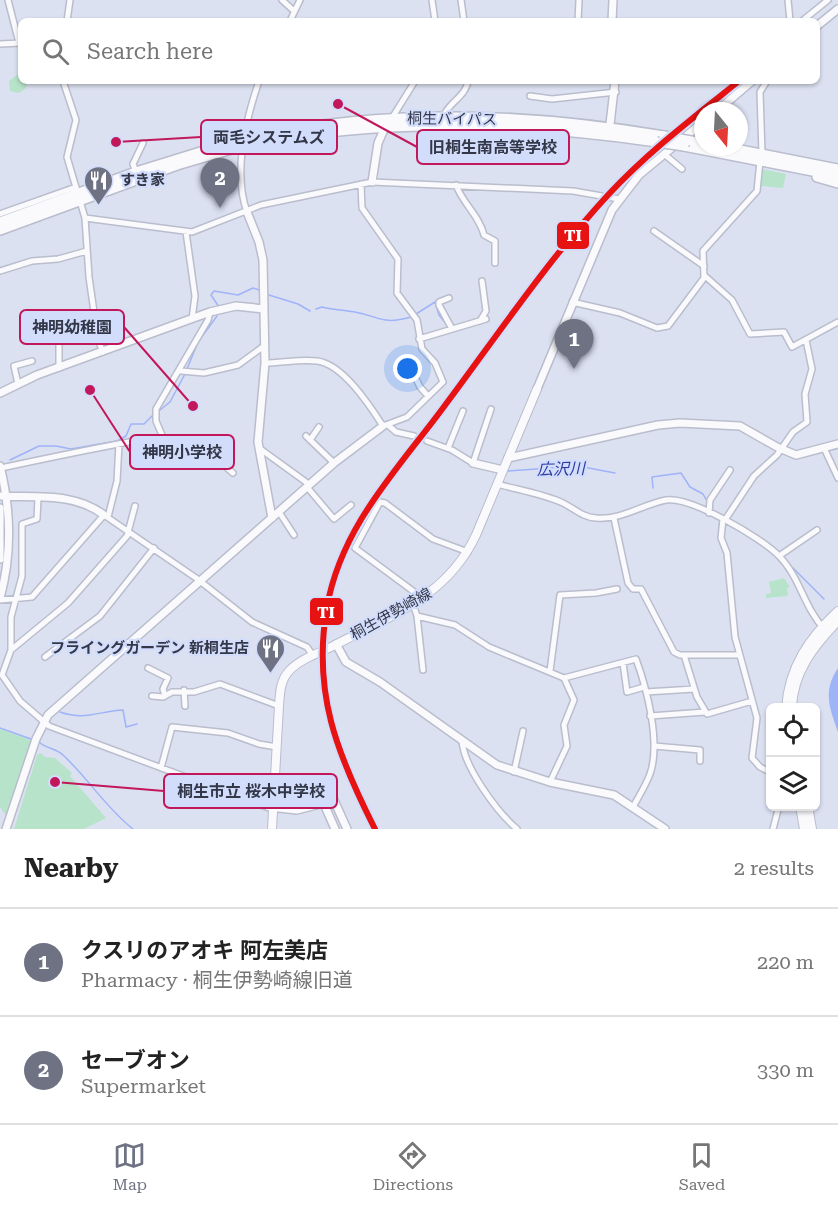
<!DOCTYPE html>
<html lang="en">
<head>
<meta charset="utf-8">
<style>
	body { margin:0; font-family:"Roboto Serif","Noto Sans JP",serif; background:#f2f2f2; color:#222 }
	.controls { position:absolute; right:18px; bottom:18px; display:grid; overflow:hidden; border-radius:9px; box-shadow:0 2px 4px #0004 }
	.controls button { width:54px; height:54px; display:grid; place-items:center; padding:0; border:0; border-bottom:2px solid #e0e0e0; background:#fff; color:#222; font:30px sans-serif }
	.compass { position:absolute; left:694px; top:102px; width:54px; height:54px; border-radius:50%; background:#fff; box-shadow:0 2px 4px #0004; rotate:162deg }
	.you { position:absolute; left:408px; top:369px; width:21px; height:21px; margin:-15px; border:4px solid #fff; border-radius:50%; background:#1a73e8; box-shadow:0 0 0 9px #1a73e833 }
	.badge { display:grid; place-items:center; width:39px; height:39px; border-radius:50%; background:#6e7283; color:#fff; font-size:20px; font-weight:700 }
	.pin { position:absolute; translate:-50% -50px; filter:drop-shadow(0 2px 3px #0008) }
	.pin::after { content:''; position:absolute; top:32px; width:21px; height:18px; background:inherit; clip-path:polygon(0 0,100% 0,50% 100%) }
	.list { margin:0; padding:0; list-style:none }
	h2 { display:flex; justify-content:space-between; align-items:center; height:78px; margin:0; padding:0 24px; font-size:26px }
	h2 small { font-size:20px; font-weight:400; color:#767676 }
	.list li { display:grid; grid-template-columns:39px 1fr auto; gap:18px; align-items:center; box-sizing:border-box; height:108px; padding:0 24px; border-top:2px solid #e0e0e0 }
	.list b { display:block; font-size:22px; white-space:nowrap }
	.list p { margin:0; font-size:20px; white-space:nowrap; color:#767676 }
	.list em { font-size:20px; font-style:normal; color:#767676 }
	.icon { flex:none; width:33px; height:33px; fill:none; stroke:currentColor; stroke-width:2; stroke-linecap:round; stroke-linejoin:round }
	.map { position:relative; flex:none; width:838px; height:829px; overflow:hidden }
	.search { position:absolute; background:#fff; box-shadow:0 2px 4px #0004; left:18px; right:18px; top:18px; height:66px; display:flex; align-items:center; gap:15px; box-sizing:border-box; padding:0 21px; border-radius:9px; color:#767676; font-size:22px }
	.sheet { height:294px; background:#fff }
	nav { display:flex; justify-content:space-around; align-items:center; box-sizing:border-box; height:84px; border-top:2px solid #e0e0e0; background:#fff; font-size:16px; color:#767676 }
	nav a { display:grid; justify-items:center; gap:3px }
	nav .on { color:#6e7283 }
	.map>svg:first-child { display:block }
	.green { fill:#b7e3ca }
	.water { fill:#9fb3f8 }
	.lines { fill:none; stroke-linecap:round; stroke-linejoin:round }
	.stream { stroke:#9fb3f8; stroke-width:1.5 }
	.street-casing { stroke:#b9bdcc; stroke-width:8 }
	.secondary-casing { stroke:#b9bdcc; stroke-width:10 }
	.primary-casing { stroke:#b9bdcc; stroke-width:10 }
	.highway-casing { stroke:#b9bdcc; stroke-width:12 }
	.street { stroke:#fafafd; stroke-width:5 }
	.secondary { stroke:#fafafd; stroke-width:7 }
	.primary { stroke:#fafafd; stroke-width:8 }
	.highway { stroke:#fafafd; stroke-width:9 }
	.highway-bridge-casing { stroke:#b9bdcc; stroke-width:12; stroke-linecap:butt }
	.highway-bridge { stroke:#fafafd; stroke-width:9 }
	.rail-1-casing { stroke:#d2ddfc; stroke-width:10 }
	.rail-1 { stroke:#e71212; stroke-width:6 }
	.labels { text-anchor:middle; dominant-baseline:central; stroke-width:4.5; stroke-linejoin:round; paint-order:stroke }
	.street-label { font-size:15px; fill:#333747; stroke:#d2ddfc }
	.poi-label { font-size:15px; font-weight:bold; fill:#333747; stroke:#d2ddfc; text-anchor:start }
	.water-label { font-size:16px; font-style:italic; fill:#2d3ba3; stroke:#d2ddfc }
	.leader { fill:none; stroke:#c2185b; stroke-width:2 }
	.callout-dot { fill:#c2185b; stroke:#d2ddfc; stroke-width:2 }
	.callout { fill:#d2ddfc; stroke:#c2185b; stroke-width:2 }
	.callout-label { font-size:16px; text-anchor:middle; font-weight:bold; fill:#333747 }
	.line-badge { stroke:#d2ddfc; stroke-width:2 }
	.badge-label { font-size:16px; text-anchor:middle; font-weight:bold; fill:#fff }
</style>
</head>
<body>
<div class="map">
<svg width="838" height="829" viewBox="0 0 838 829">
	<rect width="100%" height="100%" fill="#dce1f2"/>
	<path class="green" d="M21,72V81H28L26,88L19,93L10,91L9,81Z
		M762,169L786,174L783,188L761,186Z
		M784,578L790,587L787,588L788,596L766,598V594L771,593L769,582Z
		M0,729L31,740L7,817L0,807Z
		M41,753L45,757L55,758L72,773L70,776L106,818L84,829H14L37,755Z"/>
	<path class="water" d="M838,668V732C830,709 822,691 838,668Z"/>
	<g class="lines">
		<path class="stream" d="M269,295L298,304L310,311
			M219,307L211,295L214,291L238,295L253,288L259,290
			M316,309L322,307C334,310 343,310 355,312C381,317 382,325 411,317
			M416,314L435,302L439,315L447,325
			M187,369L198,342L217,316
			M160,410L170,402L185,374
			M10,460L39,446H56L71,449L117,441L126,436L131,424H144L152,416
			M508,471L578,466L615,473
			M653,488L652,477L681,473L690,487L703,494L707,501
			M793,568L824,599
			M60,712C86,721 98,711 123,710L126,727L137,724
			M0,728L31,739
			M39,742C46,749 56,748 63,755C88,778 106,808 133,829"/>
		<defs>
			<path id="street" d="M8,0L19,43
				M282,0L294,11
				M432,0L435,21
				M461,0L464,21
				M788,0L790,21
				M67,21L70,0
				M290,21L300,0
				M578,21L579,0
				M802,21L828,0
				M0,44L21,43
				M63,81L76,120L67,157L85,218L89,277L98,340L103,352
				M530,96L552,99L616,92
				M392,118L415,81
				M443,118C447,103 466,97 468,81
				M664,154L682,169
				M762,154L760,92L767,81
				M136,172L133,164L143,143
				M456,185C463,204 479,215 484,235L495,241V263
				M247,212C233,173 246,119 259,81
				M0,214L76,187
				M85,218L192,232L261,205L372,182L573,191L619,199
				M654,231L704,266
				M186,232L195,296L192,319
				M0,271L32,261L58,259L87,251
				M705,276L732,300L750,334L784,332L792,347L838,322
				M449,298L439,302V305L451,327
				M572,302L620,313L657,328L668,326L704,278L703,251L757,191L760,161
				M210,312L208,320L156,409V421L165,442L220,462L233,473
				M480,321L486,311L482,281
				M59,336V368
				M419,339L486,319
				M265,363C281,363 300,359 317,361C343,364 370,406 383,426L407,417L443,382L435,363L422,349L417,320L397,293L398,259L362,208L361,184
				M181,371L204,373L238,365L264,346
				M414,375L420,387L428,396
				M18,384L14,366L32,361
				M388,425L396,432L414,436
				M306,436L334,463
				M310,440L319,427
				M427,441L452,450L473,463L491,409
				M259,448L310,485
				M448,448L463,411
				M824,448L838,478
				M1,468C43,459 86,450 129,442C139,440 150,440 161,438
				M497,484C519,490 544,494 563,503C575,509 582,517 596,518C622,520 641,505 666,500C690,496 762,538 779,556C800,577 804,608 825,630
				M307,487L334,519L351,505
				M38,498L37,519L22,524V576L11,617V650L2,675L20,701L49,726L269,808L297,811L324,804
				M279,512L294,535
				M709,513L710,500L730,470
				M108,517L117,481L119,444
				M614,518L628,583L633,589H641L674,652L680,655H738
				M723,519L721,538L727,553L735,637L757,718L752,758L760,767L770,772
				M725,520L754,476L777,455L793,432L807,422L805,394L812,369L806,340
				M779,556L817,530
				M0,600L32,597L104,515L196,578L252,622L307,647L313,656
				M420,600L417,594L355,548L380,502L385,503L433,539L468,552
				M413,604L417,616L423,670
				M417,616L455,625L489,647L564,678L636,659C647,689 661,743 650,774C646,785 639,796 633,807
				M11,650L68,603L127,536L135,506
				M684,655L697,697L707,714L752,701
				M45,657L100,616L154,548
				M623,663L627,692L644,687
				M148,668L168,678L163,689L165,696
				M550,671L560,595L596,593L617,589
				M184,690L185,706
				M646,692L694,689
				M152,696L163,697L172,692H194L220,684L279,706
				M650,716L705,712
				M462,741C464,767 497,812 517,829
				M654,746L700,750V761
				M161,768L172,727L228,733L259,744L277,747
				M514,772L523,731
				M550,782L567,746L564,725L574,700L564,678
				M773,829L779,806"/>
			<path id="secondary" d="M612,21L613,0
				M817,26L838,9
				M717,111L752,81
				M609,133L615,81
				M372,182L378,143L386,125
				M247,212L259,242L263,260L265,363L258,442L272,518
				M537,389L612,210L639,175L703,122
				M0,393L37,375L210,312L236,306L264,309
				M508,458L658,425L680,423L740,426L777,447L796,455L838,444
				M473,463L503,470
				M0,466C11,510 12,554 0,598
				M0,496C36,498 74,492 104,515
				M0,508V559
				M336,644L346,662L380,682L497,765L550,782L614,795L665,829
				M6,829L36,739L48,715L334,463L383,426
				M335,829L324,804L333,798L347,829"/>
			<path id="primary" d="M786,708C789,667 809,638 838,611
				M792,708C793,672 814,646 838,621
				M800,806L804,829
				M808,806L812,829
				M272,829L279,706C280,693 280,681 289,671C300,659 319,653 333,646C390,616 447,597 476,535L537,389"/>
			<path id="highway" d="M253,137C387,108 529,113 664,136
				M691,141L703,143
				M252,144C386,117 522,123 657,142
				M684,146L838,176
				M725,147L838,169
				M817,177L838,183
				M0,222L136,172L236,141
				M0,230L177,165L235,148"/>
		</defs>
		<use href="#street" class="street-casing"/>
		<use href="#secondary" class="secondary-casing"/>
		<use href="#primary" class="primary-casing"/>
		<use href="#highway" class="highway-casing"/>
		<use href="#street" class="street"/>
		<use href="#secondary" class="secondary"/>
		<use href="#primary" class="primary"/>
		<use href="#highway" class="highway"/>
		<defs>
			<path id="highway-bridge" d="M664,136L691,141
				M236,141L253,137
				M657,142L684,146
				M235,148L252,144"/>
		</defs>
		<use href="#highway-bridge" class="highway-bridge-casing"/>
		<use href="#highway-bridge" class="highway-bridge"/>
		<defs>
			<path id="rail-1" d="M375,829C337,754 312,692 327,607C341,527 397,470 443,408C497,336 547,261 608,195C648,152 694,117 739,81"/>
		</defs>
		<use href="#rail-1" class="rail-1-casing"/>
		<use href="#rail-1" class="rail-1"/>
	</g>
	<defs>
		<symbol id="restaurant-pin" viewBox="-11 -11 22 30"><path d="M0 17L-7.5 6A9.5 9.5 0 1 1 7.5 6Z" fill="#6e7283" stroke="#d2ddfc"/><path d="M-5-6h1v4h1v-4h1v4h1v-4h1v5L-1.5 .5V6h-2V.5L-5-1ZM5-6V6H3V1.5H1.5Q1.5-4 5-6Z" fill="#fff"/></symbol>
	</defs>
	<g fill-rule="evenodd">
		<use href="#restaurant-pin" x="82" y="164" width="33" height="45"/>
		<use href="#restaurant-pin" x="254" y="632" width="33" height="45"/>
	</g>
	<g class="labels">
		<g class="street-label">
			<text transform="translate(452 119) rotate(1)">桐生バイパス</text>
			<text transform="translate(391 614) rotate(-29)">桐生伊勢崎線</text>
		</g>
		<g class="poi-label">
			<text x="120" y="180">すき家</text>
			<text x="249" y="648" text-anchor="end">フライングガーデン 新桐生店</text>
		</g>
		<g class="water-label">
			<text transform="translate(561 469) rotate(-1)">広沢川</text>
		</g>
	</g>
	<path class="leader" d="M116 142L201 137M338 104L417 147M193 406L124 327M90 390L130 452M55 782L164 791"/>
	<g class="callout-dot">
		<circle cx="116" cy="142" r="6"/>
		<circle cx="338" cy="104" r="6"/>
		<circle cx="193" cy="406" r="6"/>
		<circle cx="90" cy="390" r="6"/>
		<circle cx="55" cy="782" r="6"/>
	</g>
	<g class="callout">
		<rect x="201" y="120" width="136" height="34" rx="6"/>
		<rect x="417" y="130" width="152" height="34" rx="6"/>
		<rect x="20" y="310" width="104" height="34" rx="6"/>
		<rect x="130" y="435" width="104" height="34" rx="6"/>
		<rect x="164" y="774" width="173" height="34" rx="6"/>
	</g>
	<g class="callout-label">
		<text x="269" y="143">両毛システムズ</text>
		<text x="493" y="153">旧桐生南高等学校</text>
		<text x="72" y="333">神明幼稚園</text>
		<text x="182" y="458">神明小学校</text>
		<text x="251" y="797">桐生市立 桜木中学校</text>
	</g>
	<g class="line-badge">
		<rect x="556" y="221" width="34" height="29" rx="6" fill="#e71212"/>
		<rect x="309" y="597" width="35" height="29" rx="6" fill="#e71212"/>
	</g>
	<g class="badge-label">
		<text x="573" y="241">TI</text>
		<text x="326" y="618">TI</text>
	</g>
</svg>
<div class="controls">
<button><svg class="icon" aria-label="locate" viewBox="0 0 24 24"><circle cx="12" cy="12" r="6"/><path d="M12 2v4M12 18v4M2 12h4M18 12h4"/></svg></button>
<button><svg class="icon" aria-label="layers" viewBox="0 0 24 24"><path d="M12 4l9 5-9 5-9-5zM3 14l9 5 9-5"/></svg></button>
</div>
<svg class="compass" viewBox="-18 -18 36 36"><path d="M0-13l5 13h-10z" fill="#e53935"/><path d="M0 13l5-13h-10z" fill="#767676"/></svg>
<div class="you"></div>
<div class="pin badge" style="left:574px;top:369px">1</div>
<div class="pin badge" style="left:220px;top:208px">2</div>
<div class="search"><svg class="icon" aria-label="search" viewBox="0 0 24 24"><circle cx="10" cy="10" r="6"/><path d="M15 15l6 6"/></svg>Search here</div>
</div>
<section class="sheet">
<h2>Nearby<small>2 results</small></h2>
<ul class="list">
<li><span class="badge">1</span><div><b>クスリのアオキ 阿左美店</b><p>Pharmacy · 桐生伊勢崎線旧道</p></div><em>220 m</em></li>
<li><span class="badge">2</span><div><b>セーブオン</b><p>Supermarket</p></div><em>330 m</em></li>
</ul>
</section>
<nav>
<a class="on"><svg class="icon" aria-label="map" viewBox="0 0 24 24"><path d="M3 6l6-2 6 2 6-2v14l-6 2-6-2-6 2zM9 4v14M15 6v14"/></svg>Map</a>
<a><svg class="icon" aria-label="directions" viewBox="0 0 24 24"><path d="M12 3l9 9-9 9-9-9zM9 14v-3h6M13 9l2 2-2 2"/></svg>Directions</a>
<a><svg class="icon" aria-label="saved" viewBox="0 0 24 24"><path d="M7 4h10v16l-5-4-5 4z"/></svg>Saved</a>
</nav>
</body>
</html>
